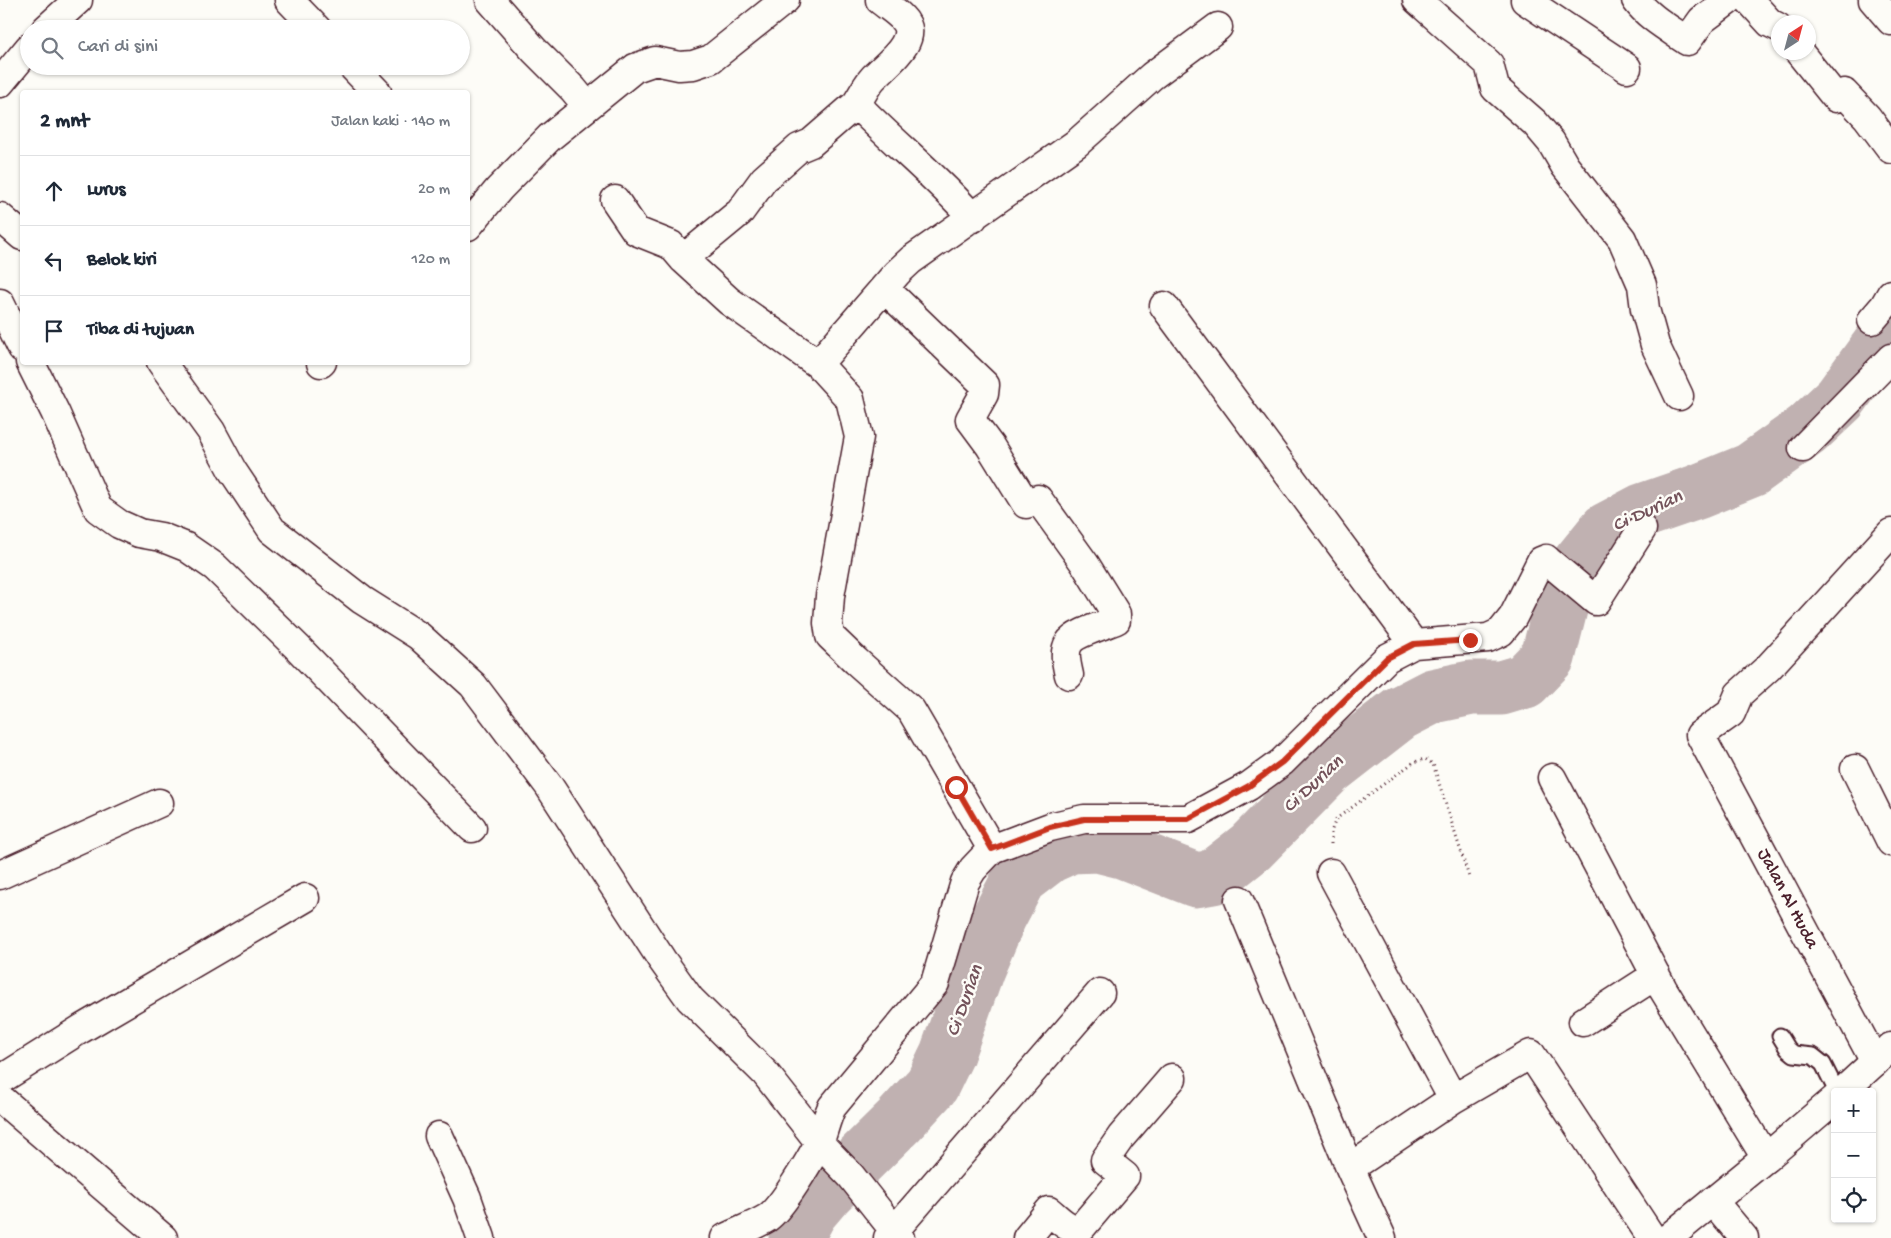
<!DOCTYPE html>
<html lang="id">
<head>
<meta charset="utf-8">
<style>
	body { margin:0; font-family:"Gochi Hand",sans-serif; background:#f2f2f3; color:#1f2937 }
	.controls { position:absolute; right:15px; bottom:15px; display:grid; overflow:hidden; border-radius:5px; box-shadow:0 1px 4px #0004 }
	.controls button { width:45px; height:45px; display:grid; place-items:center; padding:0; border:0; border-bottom:1px solid #e0e1e3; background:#fff; color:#1f2937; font:25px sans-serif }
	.compass { position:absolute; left:1771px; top:15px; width:45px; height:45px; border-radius:50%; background:#fff; box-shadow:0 1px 4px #0004; rotate:36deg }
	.stop { position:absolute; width:15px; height:15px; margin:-11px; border:4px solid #c8321e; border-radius:50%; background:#fff }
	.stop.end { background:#c8321e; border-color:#fff; box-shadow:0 1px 5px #0008 }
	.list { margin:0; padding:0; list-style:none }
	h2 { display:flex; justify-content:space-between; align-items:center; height:65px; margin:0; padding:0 20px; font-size:21px }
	h2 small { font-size:16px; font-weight:400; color:#747a83 }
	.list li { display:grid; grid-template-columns:32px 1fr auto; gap:15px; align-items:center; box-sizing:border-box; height:70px; padding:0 20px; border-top:1px solid #e0e1e3 }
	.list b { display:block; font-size:19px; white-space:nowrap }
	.list em { font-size:16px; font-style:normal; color:#747a83 }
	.icon { flex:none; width:28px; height:28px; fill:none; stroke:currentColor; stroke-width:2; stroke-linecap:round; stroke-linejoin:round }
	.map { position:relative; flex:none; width:1891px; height:1238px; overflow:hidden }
	.search { position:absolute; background:#fff; box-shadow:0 1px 4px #0004; left:20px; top:20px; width:450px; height:55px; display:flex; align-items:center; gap:12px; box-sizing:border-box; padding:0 18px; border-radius:28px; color:#747a83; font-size:19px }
	.panel { position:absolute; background:#fff; box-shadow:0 1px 4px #0004; left:20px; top:90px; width:450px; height:275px; border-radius:5px }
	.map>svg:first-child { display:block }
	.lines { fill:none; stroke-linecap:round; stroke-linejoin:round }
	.river { stroke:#c0b1b1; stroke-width:55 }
	.lane-casing { stroke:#4a1f2b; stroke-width:19 }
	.street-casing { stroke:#4a1f2b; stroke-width:31 }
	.secondary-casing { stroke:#4a1f2b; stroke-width:31 }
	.path { stroke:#4a1f2b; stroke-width:3; stroke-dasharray:1 4; stroke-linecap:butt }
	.lane { stroke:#fdfcf7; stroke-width:15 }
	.street { stroke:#fdfcf7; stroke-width:28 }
	.secondary { stroke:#fdfcf7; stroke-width:28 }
	.route { stroke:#c8321e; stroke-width:6 }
	.labels { text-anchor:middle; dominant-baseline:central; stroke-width:5; stroke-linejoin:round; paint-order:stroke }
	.street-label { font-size:19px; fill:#4a1f2b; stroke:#fdfcf7 }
	.water-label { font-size:20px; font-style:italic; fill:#73525a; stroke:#fdfcf7 }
</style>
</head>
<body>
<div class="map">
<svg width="1891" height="1238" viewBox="0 0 1891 1238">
	<rect width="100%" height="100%" fill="#fdfcf7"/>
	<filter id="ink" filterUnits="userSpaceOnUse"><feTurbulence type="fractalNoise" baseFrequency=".02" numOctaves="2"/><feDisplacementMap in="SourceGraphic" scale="10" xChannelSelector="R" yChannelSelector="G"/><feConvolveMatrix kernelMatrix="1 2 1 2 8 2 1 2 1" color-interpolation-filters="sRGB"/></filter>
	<g filter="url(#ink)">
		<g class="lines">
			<path class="river" d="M796,1238L810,1212L827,1192L899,1121L932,1085L947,1054L977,969L999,917L1019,879L1049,856L1071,846L1098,845L1122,851L1196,880L1213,877L1251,847L1328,769L1400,713L1433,696L1471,688H1501L1525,681L1548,657L1562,601L1580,562L1606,530L1642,511L1697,492L1751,470L1807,430L1840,399L1891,329"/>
			<defs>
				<path id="lane" d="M1780,1036L1788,1049L1794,1054L1813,1056L1823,1064L1837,1092"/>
				<path id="street" d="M289,0L317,29
					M490,0L534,50L573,89L587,106
					M880,0C887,6 896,11 902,18C922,38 889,62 876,75C867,83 863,94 856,104C894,143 937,177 973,218
					M1417,0L1489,64L1495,88L1535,123L1551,142L1565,166L1622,239L1642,285L1645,309L1655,345L1679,396
					M1525,0L1627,68
					M1636,0C1648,17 1670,29 1687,41L1702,20L1729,0
					M1749,0L1770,23L1778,27
					M1873,0L1891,21
					M46,29L78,0
					M1799,52L1836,98L1844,93L1867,117L1891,149
					M352,66L377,92
					M0,83L29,48
					M615,200L636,231L671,245L683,259L729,301L818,364L850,399L859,437L830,596L828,623L830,636L856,661L911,710L992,849
					M0,217L22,236
					M468,226L499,189L550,137L635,68L655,61L679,66L693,65L711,59L785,0
					M683,259L740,212L764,179L799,148L811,143L856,104
					M884,288L985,385L984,394L970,419L990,446L1026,504L1038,499L1085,564L1116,614V620C1105,625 1075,633 1069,643C1063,652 1067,666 1069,675
					M0,303L22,348
					M1164,306L1414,644
					M1872,320L1884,306L1891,294
					M30,362L55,412L98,509L119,524L139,533L161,537L186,547L215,567L297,647L472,828
					M161,362L211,431L232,470L272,530L362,600L419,636L473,685L549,786L662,960L690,999L765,1073L824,1148L851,1176L900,1238
					M321,363L322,362
					M818,364L897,273L911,260L1077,143L1152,76L1218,27
					M1803,448L1891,358
					M1855,769L1891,842
					M1552,778L1663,989L1766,1158
					M1331,873L1453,1099
					M0,875L159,803
					M1239,900L1350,1168L1382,1238
					M1583,1022L1656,975
					M1875,1062L1700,735L1731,713L1739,694L1768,668L1891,533
					M0,1080L81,1029L305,898
					M0,1098L163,1238
					M439,1136L467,1198L481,1238
					M1350,1168L1453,1099L1531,1054L1652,1238
					M1713,1201L1744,1238
					M725,1238C739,1231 754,1226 767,1218C782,1208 810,1160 819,1143C824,1131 826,1119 832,1107L935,983L965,882L973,869L992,849L1050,827L1084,819H1188L1249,786L1282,762L1387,658L1414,644L1488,638L1501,632L1513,617L1541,561L1546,559L1548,561L1596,601L1642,529
					M888,1238L1100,993
					M1027,1238L1049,1211C1059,1219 1068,1231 1081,1228L1125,1176L1105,1160L1121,1137L1172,1078"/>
				<path id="secondary" d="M1842,1092L1891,1047
					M1668,1238L1766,1158L1835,1099"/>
			</defs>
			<use href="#lane" class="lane-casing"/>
			<use href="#street" class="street-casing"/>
			<use href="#secondary" class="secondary-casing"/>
			<path class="path" d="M1331,844V832L1336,819L1414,762L1425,759L1433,764L1469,877"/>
			<use href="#lane" class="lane"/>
			<use href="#street" class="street"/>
			<use href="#secondary" class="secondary"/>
		</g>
	</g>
	<g class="lines" filter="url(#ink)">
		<path class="route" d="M956,787L992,849L1050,827L1084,819H1188L1249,786L1282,762L1387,658L1414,644L1470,640"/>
	</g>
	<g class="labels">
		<g class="street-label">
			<text transform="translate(1787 899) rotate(62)">Jalan Al Huda</text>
		</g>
		<g class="water-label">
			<text transform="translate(1648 512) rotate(-25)">Ci Durian</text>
			<text transform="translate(1314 785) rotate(-43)">Ci Durian</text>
			<text transform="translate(966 1001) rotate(-70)">Ci Durian</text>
		</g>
	</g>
</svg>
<div class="controls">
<button>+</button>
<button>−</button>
<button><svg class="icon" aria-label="locate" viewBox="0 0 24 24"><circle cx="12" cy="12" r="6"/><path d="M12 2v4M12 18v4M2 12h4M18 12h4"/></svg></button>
</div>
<svg class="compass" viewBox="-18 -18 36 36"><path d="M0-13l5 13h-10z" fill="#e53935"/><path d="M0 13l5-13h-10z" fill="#747a83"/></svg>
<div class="stop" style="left:956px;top:787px"></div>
<div class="stop end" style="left:1470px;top:640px"></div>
<div class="search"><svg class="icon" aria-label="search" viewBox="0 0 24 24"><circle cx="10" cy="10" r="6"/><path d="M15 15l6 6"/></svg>Cari di sini</div>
<section class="panel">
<h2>2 mnt<small>Jalan kaki · 140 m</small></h2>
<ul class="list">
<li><svg class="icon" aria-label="ahead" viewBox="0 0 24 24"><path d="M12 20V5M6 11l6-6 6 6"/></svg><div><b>Lurus</b></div><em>20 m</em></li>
<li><svg class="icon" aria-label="left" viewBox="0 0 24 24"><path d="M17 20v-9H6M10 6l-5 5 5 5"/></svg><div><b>Belok kiri</b></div><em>120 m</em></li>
<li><svg class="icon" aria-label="arrive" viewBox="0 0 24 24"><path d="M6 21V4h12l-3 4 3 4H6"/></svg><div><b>Tiba di tujuan</b></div></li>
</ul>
</section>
</div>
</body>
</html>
